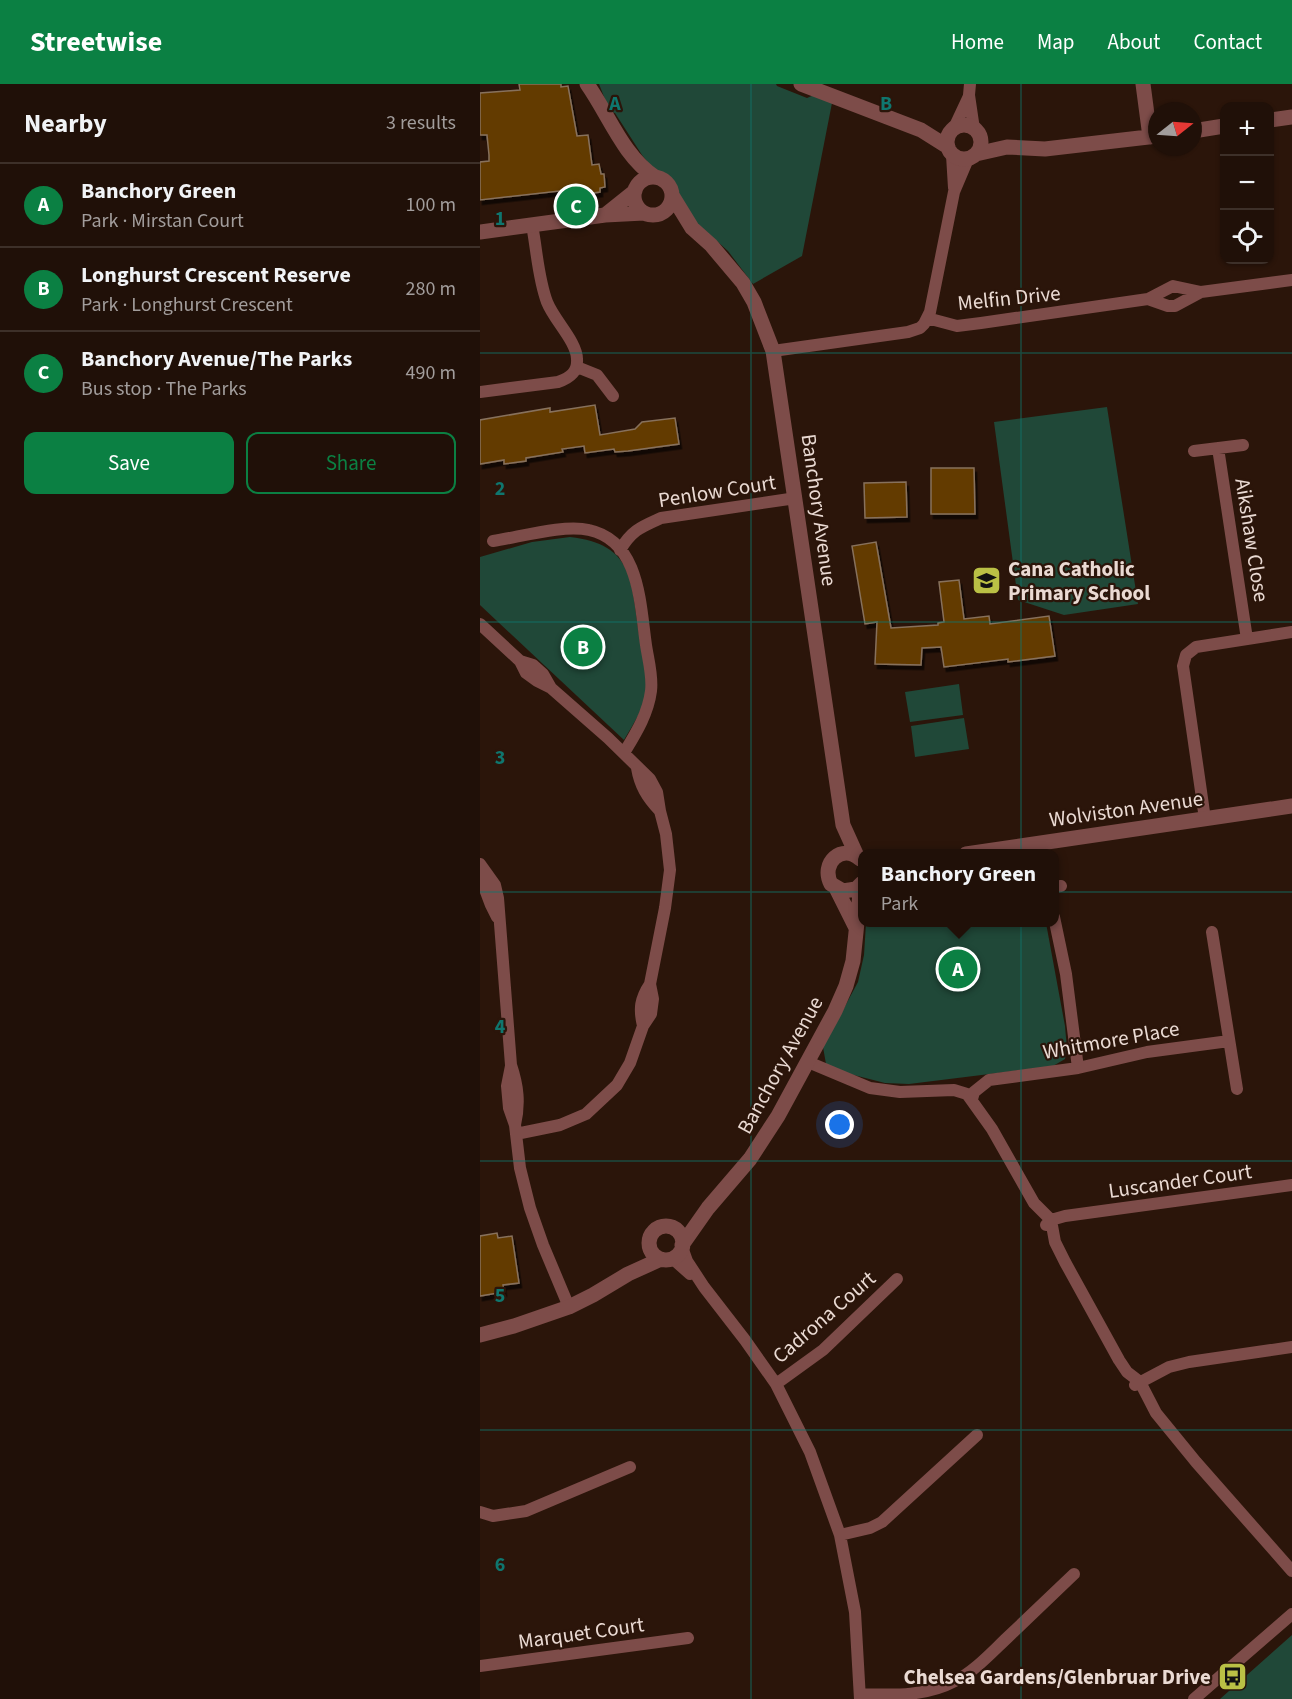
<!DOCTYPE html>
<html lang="en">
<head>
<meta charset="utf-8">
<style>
	body { margin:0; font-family:"Source Sans 3",sans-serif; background:#2d1e16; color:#f1f3f6 }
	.controls { position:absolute; right:18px; top:18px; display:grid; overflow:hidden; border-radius:12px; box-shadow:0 2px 4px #0004 }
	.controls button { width:54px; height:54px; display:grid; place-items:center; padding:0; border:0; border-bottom:2px solid #3d3029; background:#201008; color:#f1f3f6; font:30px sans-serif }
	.compass { position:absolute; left:668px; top:18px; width:54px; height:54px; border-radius:50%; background:#201008; box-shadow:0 2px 4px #0004; rotate:73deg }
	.you { position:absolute; left:360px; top:1041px; width:21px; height:21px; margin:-15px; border:4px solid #fff; border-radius:50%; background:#1a73e8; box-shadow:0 0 0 9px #1a73e833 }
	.badge { display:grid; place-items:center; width:39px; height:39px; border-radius:50%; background:#0b8043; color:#fff; font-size:20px; font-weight:700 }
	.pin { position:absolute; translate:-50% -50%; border:3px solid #fff; box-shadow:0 2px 6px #0006 }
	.popup { position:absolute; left:378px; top:765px; width:201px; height:78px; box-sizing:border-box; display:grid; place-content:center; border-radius:12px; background:#201008; filter:drop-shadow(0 2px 4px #0005); font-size:20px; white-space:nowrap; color:#a29d9c }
	.popup b { font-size:22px; color:#f1f3f6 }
	.popup::after { content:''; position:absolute; left:50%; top:100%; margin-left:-12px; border:12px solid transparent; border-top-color:#201008 }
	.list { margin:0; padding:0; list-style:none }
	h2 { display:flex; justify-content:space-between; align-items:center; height:78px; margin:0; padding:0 24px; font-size:26px }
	h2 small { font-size:20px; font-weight:400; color:#a29d9c }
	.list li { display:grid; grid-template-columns:39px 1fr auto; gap:18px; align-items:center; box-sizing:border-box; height:84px; padding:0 24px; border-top:2px solid #3d3029 }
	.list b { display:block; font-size:22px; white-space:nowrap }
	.list p { margin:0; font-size:20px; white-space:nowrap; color:#a29d9c }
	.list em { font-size:20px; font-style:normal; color:#a29d9c }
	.actions { display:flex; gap:12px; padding:18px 24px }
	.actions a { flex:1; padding:14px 0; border:2px solid #0b8043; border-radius:12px; text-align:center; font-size:21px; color:#0b8043 }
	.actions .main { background:#0b8043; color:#fff }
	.icon { flex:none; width:33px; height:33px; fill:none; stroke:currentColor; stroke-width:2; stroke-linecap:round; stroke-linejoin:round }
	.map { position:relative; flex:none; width:812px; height:1615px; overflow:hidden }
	header { display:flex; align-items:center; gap:36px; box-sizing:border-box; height:84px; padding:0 30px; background:#0b8043; color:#fff }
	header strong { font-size:28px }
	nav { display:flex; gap:33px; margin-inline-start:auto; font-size:21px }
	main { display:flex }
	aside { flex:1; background:#201008 }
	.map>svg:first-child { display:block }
	.green { fill:#204838 }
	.building { fill:#643a00; stroke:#87715c; stroke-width:1.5; filter:url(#shadow) }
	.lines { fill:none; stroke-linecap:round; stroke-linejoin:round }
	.minor { stroke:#7d4c49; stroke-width:12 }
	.tertiary { stroke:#7d4c49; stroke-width:15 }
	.grid { fill:none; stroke:#0f766e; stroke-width:1.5; stroke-opacity:0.55 }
	.labels { text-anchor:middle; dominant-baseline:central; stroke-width:4.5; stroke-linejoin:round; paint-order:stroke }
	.street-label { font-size:21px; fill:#eadad3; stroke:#2b150a }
	.poi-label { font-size:21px; font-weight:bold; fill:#eadad3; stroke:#2b150a; text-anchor:start }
	.grid-label { font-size:20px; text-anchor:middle; font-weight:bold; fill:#0f766e; stroke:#2b150a; stroke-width:4.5; stroke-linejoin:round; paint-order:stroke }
</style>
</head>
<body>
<header>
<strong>Streetwise</strong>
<nav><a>Home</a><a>Map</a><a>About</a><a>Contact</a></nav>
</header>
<main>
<aside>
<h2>Nearby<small>3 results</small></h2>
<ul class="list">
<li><span class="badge">A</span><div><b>Banchory Green</b><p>Park · Mirstan Court</p></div><em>100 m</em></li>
<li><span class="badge">B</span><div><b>Longhurst Crescent Reserve</b><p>Park · Longhurst Crescent</p></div><em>280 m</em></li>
<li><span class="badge">C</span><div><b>Banchory Avenue/The Parks</b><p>Bus stop · The Parks</p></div><em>490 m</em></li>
</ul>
<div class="actions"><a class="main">Save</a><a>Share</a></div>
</aside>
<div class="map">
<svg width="812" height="1615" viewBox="0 0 812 1615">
	<defs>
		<filter id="shadow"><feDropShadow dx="2.5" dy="4.5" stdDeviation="0" flood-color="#0009"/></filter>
	</defs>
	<rect width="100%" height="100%" fill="#2b150a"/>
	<path class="green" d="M119,0H296L297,2L327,14L334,11L352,19L322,172L273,200L248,167L210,133L201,121L191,98L176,89L162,71L135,29L130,28Z
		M627,323L658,520L584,531L538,516L514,338Z
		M90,453C154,460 151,497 159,550C161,567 167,588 166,605C165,624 153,640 144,656L0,521V473L52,458Z
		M479,600L483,631L430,638L425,608Z
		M484,634L489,665L435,673L431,642Z
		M386,839H566L585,942L587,965L585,975L573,982L429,1000L405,999L362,988L346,980L343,963L378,898L384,871Z
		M812,1551V1615H740Z"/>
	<path class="building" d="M39,0H81V3L88,2L97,52L108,51L112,81L119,80L121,90H124L125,103L120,104V108L80,114L79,107L0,116V78L9,77V71L7,51H0V9L40,6Z
		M115,321L120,351L155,345L162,338L195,334L199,360L148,367L135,368L134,365L105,369L104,362L82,365L83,368L46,374V377L24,380V376L0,380V336L70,324V328Z
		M451,384H494L495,430H451Z
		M426,398L427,433L385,434L384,399Z
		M396,458L411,544L458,541V539L464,538L459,498L479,496L484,535L509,532L510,540L569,532L575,572L528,578V575L464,583L461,563L442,564L441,581L395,580L397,538L385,540L372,462Z
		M17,1149L18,1154L32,1152L39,1199L23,1201L24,1208L0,1212V1152Z"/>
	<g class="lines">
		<path class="minor" d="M490,0L489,11L494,45
			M474,44L489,12
			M472,71L474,104
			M668,215L688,222H695L721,208
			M447,234L477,242L501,239L668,215L693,202L721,208L812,196
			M293,267L428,248L440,244L444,240L450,228L474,108L488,75
			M97,283L117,291L133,312
			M0,308L78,298C90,294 98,288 97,275C97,258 74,236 67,218C58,194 57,167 52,141
			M738,364L767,555
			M714,367L763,361
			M13,457C40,453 84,440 109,446C160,457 160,520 166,561C168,575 173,592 171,607C168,630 156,649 144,669
			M140,466C152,446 161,443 181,434L316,414
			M0,540L40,577L53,581L63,590L71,604
			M157,684C160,702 167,713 179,726
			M725,735L703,582L706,571L716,563L812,548
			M0,780L15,801L18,814L31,981C38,1002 40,1019 35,1041
			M1,785C3,803 8,817 17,833
			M574,803L581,802
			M574,833L586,890L598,984
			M732,848L757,1005
			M163,942C159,925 160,915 170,900
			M328,978L390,1004L420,1008L474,1006L487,1010L512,1045L554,1119L571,1136L575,1158L585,1178L639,1276L647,1288L660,1298L676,1329L716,1378L812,1487
			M31,982L27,1002L29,1024L35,1041L40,1084L50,1124L63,1161L89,1223
			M492,1015L494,1008L509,996L598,984L667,968L749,957
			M36,1050L80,1041L106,1030L137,1001L150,979L163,942L171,930L173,915L170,900L185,824L190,786L186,750L180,727L177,708L170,695L128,654L71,604L57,597L46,589L40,577
			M566,1141L571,1136L585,1132L812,1101
			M202,1163L207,1177L224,1203L265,1256L296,1300L330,1368L360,1451L375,1528L380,1615
			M192,1174L210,1190
			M296,1300L343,1266L417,1195
			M655,1301L689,1283L709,1278L812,1263
			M0,1428L13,1432L46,1427L150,1383
			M360,1451L390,1444L402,1438L497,1351
			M0,1582L208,1554
			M380,1610C412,1611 445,1613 475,1597C495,1587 512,1568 528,1553C550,1532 572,1511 594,1490
			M714,1615L812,1530"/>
		<path class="tertiary" d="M107,0C129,31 143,72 175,93
			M321,0L441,46L468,63
			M663,0L670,53
			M790,36L812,33
			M467 58a17 17 0 1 1 34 0a17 17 0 1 1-34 0Z
			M713,47L744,42
			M496,70L527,63L565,65L677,52
			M154 112a19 19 0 1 1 38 0a19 19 0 1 1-38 0Z
			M193,113L212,144L231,161L263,199L274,218L293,267L363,741L377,772
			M125,131L155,107
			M0,148L125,131L164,129
			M486,770L812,722
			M380,775C362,759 340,779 351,800L363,807L376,805L382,799
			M356,804L376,844
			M169 1159a17 17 0 1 1 34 0a17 17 0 1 1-34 0Z
			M202,1161L228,1124L270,1075L298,1032L355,927L366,902L373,877L381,800
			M0,1251L34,1242L89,1223L113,1211L148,1190L181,1175"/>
	</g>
	<path class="grid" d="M271,0V1615M541,0V1615M0,269H812M0,538H812M0,808H812M0,1077H812M0,1346H812"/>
	<defs>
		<symbol id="school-square" viewBox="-11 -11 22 22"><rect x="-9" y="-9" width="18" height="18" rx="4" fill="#bac045" stroke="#2b150a"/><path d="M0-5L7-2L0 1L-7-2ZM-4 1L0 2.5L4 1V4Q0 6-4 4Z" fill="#111"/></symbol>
		<symbol id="bus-square" viewBox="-11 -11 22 22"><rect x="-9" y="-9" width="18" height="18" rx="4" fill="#bac045" stroke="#2b150a"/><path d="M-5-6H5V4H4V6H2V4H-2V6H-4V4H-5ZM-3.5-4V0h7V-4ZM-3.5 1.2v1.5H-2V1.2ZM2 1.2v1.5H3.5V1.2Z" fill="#111"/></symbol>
	</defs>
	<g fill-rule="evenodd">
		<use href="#school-square" x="490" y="480" width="33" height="33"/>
		<use href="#bus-square" x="736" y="1576" width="33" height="33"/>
	</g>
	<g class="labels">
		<g class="street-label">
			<text transform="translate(529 214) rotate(-6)">Melfin Drive</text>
			<text transform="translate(237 407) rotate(-9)">Penlow Court</text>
			<text transform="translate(339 426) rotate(82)">Banchory Avenue</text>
			<text transform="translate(772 456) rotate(81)">Aikshaw Close</text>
			<text transform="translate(646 725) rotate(-8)">Wolviston Avenue</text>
			<text transform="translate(631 956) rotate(-10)">Whitmore Place</text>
			<text transform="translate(300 981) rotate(-61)">Banchory Avenue</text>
			<text transform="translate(700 1097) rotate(-8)">Luscander Court</text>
			<text transform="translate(344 1233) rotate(-41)">Cadrona Court</text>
			<text transform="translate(101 1549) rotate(-8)">Marquet Court</text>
		</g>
		<g class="poi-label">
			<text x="528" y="485">Cana Catholic<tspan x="528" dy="24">Primary School</tspan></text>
			<text x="731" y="1593" text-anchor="end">Chelsea Gardens/Glenbruar Drive</text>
		</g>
	</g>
	<g class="grid-label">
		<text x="135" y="26">A</text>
		<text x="406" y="26">B</text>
		<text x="20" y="141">1</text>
		<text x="20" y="411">2</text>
		<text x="20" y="680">3</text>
		<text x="20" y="949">4</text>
		<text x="20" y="1218">5</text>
		<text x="20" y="1487">6</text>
	</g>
</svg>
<div class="controls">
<button>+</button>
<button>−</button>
<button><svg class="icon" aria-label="locate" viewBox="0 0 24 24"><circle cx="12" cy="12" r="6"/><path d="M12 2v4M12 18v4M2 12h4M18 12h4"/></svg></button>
</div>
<svg class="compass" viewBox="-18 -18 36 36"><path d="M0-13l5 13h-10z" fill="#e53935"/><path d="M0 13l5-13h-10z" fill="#a29d9c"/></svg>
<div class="you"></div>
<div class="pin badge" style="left:478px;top:885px">A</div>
<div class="popup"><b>Banchory Green</b>Park</div>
<div class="pin badge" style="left:103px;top:563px">B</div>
<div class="pin badge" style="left:96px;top:122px">C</div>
</div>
</main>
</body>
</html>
